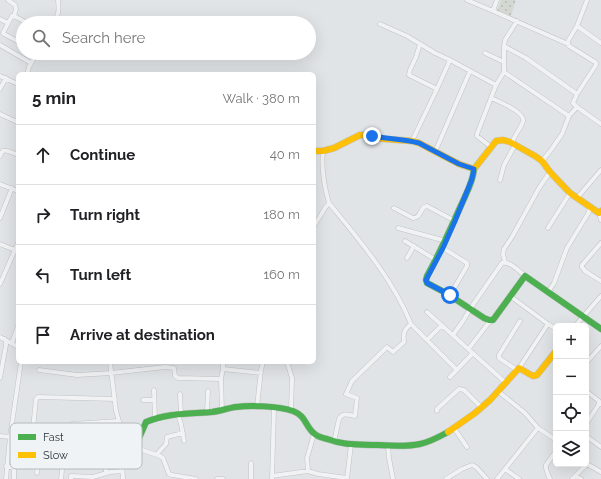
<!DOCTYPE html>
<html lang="en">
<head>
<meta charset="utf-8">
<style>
	body { margin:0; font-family:Raleway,sans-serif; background:#f6f6f6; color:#202124 }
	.controls { position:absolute; right:12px; bottom:12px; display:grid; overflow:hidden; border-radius:6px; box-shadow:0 4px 16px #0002 }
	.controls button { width:36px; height:36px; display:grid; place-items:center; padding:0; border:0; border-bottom:1px solid #e0e0e0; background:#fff; color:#202124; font:20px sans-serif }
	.stop { position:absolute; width:12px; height:12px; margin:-9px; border:3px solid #1a73e8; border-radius:50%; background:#fff }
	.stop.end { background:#1a73e8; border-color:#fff; box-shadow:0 1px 4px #0008 }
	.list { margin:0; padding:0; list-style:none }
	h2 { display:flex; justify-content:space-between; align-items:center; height:52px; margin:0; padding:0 16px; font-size:17px }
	h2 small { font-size:13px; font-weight:400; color:#757577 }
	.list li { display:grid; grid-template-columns:26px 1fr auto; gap:12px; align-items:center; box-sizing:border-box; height:60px; padding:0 16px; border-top:1px solid #e0e0e0 }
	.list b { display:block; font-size:15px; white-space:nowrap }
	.list em { font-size:13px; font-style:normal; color:#757577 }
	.icon { flex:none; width:22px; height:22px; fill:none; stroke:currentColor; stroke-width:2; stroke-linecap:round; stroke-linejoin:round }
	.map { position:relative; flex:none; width:601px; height:479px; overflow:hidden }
	.search { position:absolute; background:#fff; box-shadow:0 4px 16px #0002; left:16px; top:16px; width:300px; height:44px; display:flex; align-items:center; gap:10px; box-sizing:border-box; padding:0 14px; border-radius:22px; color:#757577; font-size:15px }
	.panel { position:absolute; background:#fff; box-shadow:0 4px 16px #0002; left:16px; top:72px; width:300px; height:292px; border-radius:6px }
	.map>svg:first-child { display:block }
	.park { fill:url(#park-dots) }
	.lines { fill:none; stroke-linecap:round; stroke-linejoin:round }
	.street-casing { stroke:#c0c2c4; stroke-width:5 }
	.fast-casing { stroke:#c0c2c4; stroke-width:7 }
	.slow-casing { stroke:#c0c2c4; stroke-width:7 }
	.street { stroke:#f0f2f3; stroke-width:4 }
	.fast { stroke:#4caf50; stroke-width:6 }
	.slow { stroke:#ffc107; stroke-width:6 }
	.route { stroke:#1a73e8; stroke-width:5 }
	.key { fill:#eff3f5; stroke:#b4babe; stroke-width:1 }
	.key-label { font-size:11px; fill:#2a343d }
</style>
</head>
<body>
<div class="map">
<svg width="601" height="479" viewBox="0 0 601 479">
	<defs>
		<pattern id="park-dots" width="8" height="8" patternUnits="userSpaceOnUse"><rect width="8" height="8" fill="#d3d9d2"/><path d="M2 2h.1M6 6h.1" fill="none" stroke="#b5bbb5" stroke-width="1.8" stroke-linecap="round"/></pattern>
	</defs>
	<rect width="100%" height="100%" fill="#e1e4e6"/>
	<path class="park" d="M501,0H516L511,16L497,11Z"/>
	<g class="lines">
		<defs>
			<path id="street" d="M8,0L15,5L16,9L14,16
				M467,0L493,11
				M497,0L493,11L568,44
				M587,0L577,26L568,41V44L569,46L595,62L596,63V65L577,94L573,103L577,107L601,124
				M0,19L8,23
				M54,23C59,15 59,9 58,0
				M380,24L407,36L435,53L450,60L496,85L504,72V62L485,53
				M577,26L601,43
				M23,44L4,34L3,33L12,16L16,17L27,23
				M420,44L416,57L410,70L409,75L437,89
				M0,45L31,63
				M504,46L526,58L577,94
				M504,62V46L505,40L517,21
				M504,72L569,116
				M27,74L29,67L37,53
				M0,76L18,84
				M0,89L6,78
				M491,98L496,85
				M0,114L15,121H18
				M412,141L437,89L450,60
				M491,147L477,136V134L491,98C498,101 525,112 523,121C521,129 514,135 512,143
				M435,152L470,71
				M0,156C1,154 2,151 3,151C6,149 15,154 18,155
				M542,161L551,150L562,134L569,116L577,107
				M500,180L504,165L515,145
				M0,184L18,191
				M577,198L601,170
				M329,203C359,240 393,279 411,324
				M394,208L413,218C420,218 420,211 424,207L427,206L455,221
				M599,213L601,220
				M0,218L12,188
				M314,226L325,208L329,203C324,186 321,169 323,151
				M398,228L446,241
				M548,228L570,193
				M405,241L436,260
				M601,243L582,265V267L585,271L601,281
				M0,244L15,250
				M443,248L467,263V266L450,295
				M407,258L414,246
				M505,262L503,254L504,249L512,237L539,188L550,172
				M0,284L18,243
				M548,292L554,283L567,248L589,212L590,207
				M510,296L548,324L519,368
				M427,312L506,383
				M548,324L556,329
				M575,326L601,296
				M453,335L463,321L470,309L502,263C510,261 519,271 525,276
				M0,337L18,347
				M427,340L442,325
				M12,343L18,326
				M470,347L490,321
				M110,362L116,411L119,421L123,479
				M287,362L292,378L291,410
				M586,363L601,346
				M223,369L261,373
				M39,370L77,375L111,373L165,367L174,368L175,376L178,378L221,379L222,410
				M517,370L499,358V355L520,321
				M450,377L473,353
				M0,378L6,345L5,339
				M221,379L223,368V362
				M154,390L155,419
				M586,391L599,401V404
				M180,394L181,414
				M143,400H154
				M257,407L261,370L263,362
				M437,411V409L459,389L464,390L482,408
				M207,412L208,391
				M178,415L181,424L184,441
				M586,424L599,404H601
				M454,428L467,447
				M538,428L556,440
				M0,436L10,437L21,362
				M586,436L601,447
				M32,438L65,444
				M334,442L339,419C343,412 349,415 355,416L357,398L346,394L352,381L387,347L393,352L404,342C403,332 404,330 411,324L457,370
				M388,446L389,458L393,479
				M133,447L160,456L163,458L169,474L172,475L196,479
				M83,450V458H96L106,461V473
				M157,454L166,444L167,437L183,433
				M6,466L14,468V479
				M505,469L519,479
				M308,471L318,474L347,478
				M37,473L40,439
				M272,476L308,471L307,458L314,434
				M575,476L587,464L601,472
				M6,479L10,437L31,439L32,438L36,399L38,397L115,399
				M61,479C63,466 63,433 72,424L119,421
				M71,479V476L93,477L110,472L122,471
				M217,479H223
				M251,479V463
				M272,479L274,408
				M347,479L351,445
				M446,479L462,469L472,465L476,467L487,479
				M497,479L538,428L525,413L499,392
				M550,479C548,474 545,470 546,465L556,451
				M572,479L575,476L581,479"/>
			<path id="fast" d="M474,169C473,181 468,190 463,201C451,227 441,251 427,276L426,280L427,283L446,293L484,318L489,320H493L525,276L601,329
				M120,446L131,447L136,445L146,422C167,413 189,414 212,412C220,411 228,408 236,407C250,405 279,406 293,411C307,416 305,428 316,435C319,437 323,438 327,439C347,446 358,444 378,445C392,446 406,447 420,444C430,442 439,437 448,432"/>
			<path id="slow" d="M314,151H323L334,148L360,135H365L385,139L412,141L419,143L459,164L474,169L496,141L503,140L510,142L535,156L542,161L550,172L570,193L599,213L601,211
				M448,432L475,413L490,400L519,368L533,376L537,375L556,351"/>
		</defs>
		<use href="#street" class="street-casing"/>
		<use href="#fast" class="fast-casing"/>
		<use href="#slow" class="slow-casing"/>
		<use href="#street" class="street"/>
		<use href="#fast" class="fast"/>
		<use href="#slow" class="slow"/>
	</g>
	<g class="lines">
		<path class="route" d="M372,136C388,139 404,139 419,143L459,164L474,169L472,179L455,221L443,248L426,280L427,283L450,295"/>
	</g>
	<rect x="10" y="423" width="132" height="46" rx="6" class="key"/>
	<rect x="18" y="434" width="18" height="6" fill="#4caf50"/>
	<rect x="18" y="452" width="18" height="6" fill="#ffc107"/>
	<g class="key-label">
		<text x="43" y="441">Fast</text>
		<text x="43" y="459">Slow</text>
	</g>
</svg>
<div class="controls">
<button>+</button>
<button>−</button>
<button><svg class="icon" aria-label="locate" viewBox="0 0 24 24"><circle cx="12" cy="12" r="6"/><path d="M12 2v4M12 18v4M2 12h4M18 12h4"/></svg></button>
<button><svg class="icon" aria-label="layers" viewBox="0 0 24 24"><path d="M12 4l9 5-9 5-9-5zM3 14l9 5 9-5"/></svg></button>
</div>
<div class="stop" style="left:450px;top:295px"></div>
<div class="stop end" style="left:372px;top:136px"></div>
<div class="search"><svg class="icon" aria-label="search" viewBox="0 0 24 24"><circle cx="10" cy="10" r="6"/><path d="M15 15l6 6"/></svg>Search here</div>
<section class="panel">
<h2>5 min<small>Walk · 380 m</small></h2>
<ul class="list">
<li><svg class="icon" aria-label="ahead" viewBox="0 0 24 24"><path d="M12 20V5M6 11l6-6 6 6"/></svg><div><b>Continue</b></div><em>40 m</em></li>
<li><svg class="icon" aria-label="right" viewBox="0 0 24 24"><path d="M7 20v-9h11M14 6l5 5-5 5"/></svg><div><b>Turn right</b></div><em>180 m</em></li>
<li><svg class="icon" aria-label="left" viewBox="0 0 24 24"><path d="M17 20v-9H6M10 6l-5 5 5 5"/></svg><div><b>Turn left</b></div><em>160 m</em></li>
<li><svg class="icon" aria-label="arrive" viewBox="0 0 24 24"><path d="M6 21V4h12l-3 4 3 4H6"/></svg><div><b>Arrive at destination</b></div></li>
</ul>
</section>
</div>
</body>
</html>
